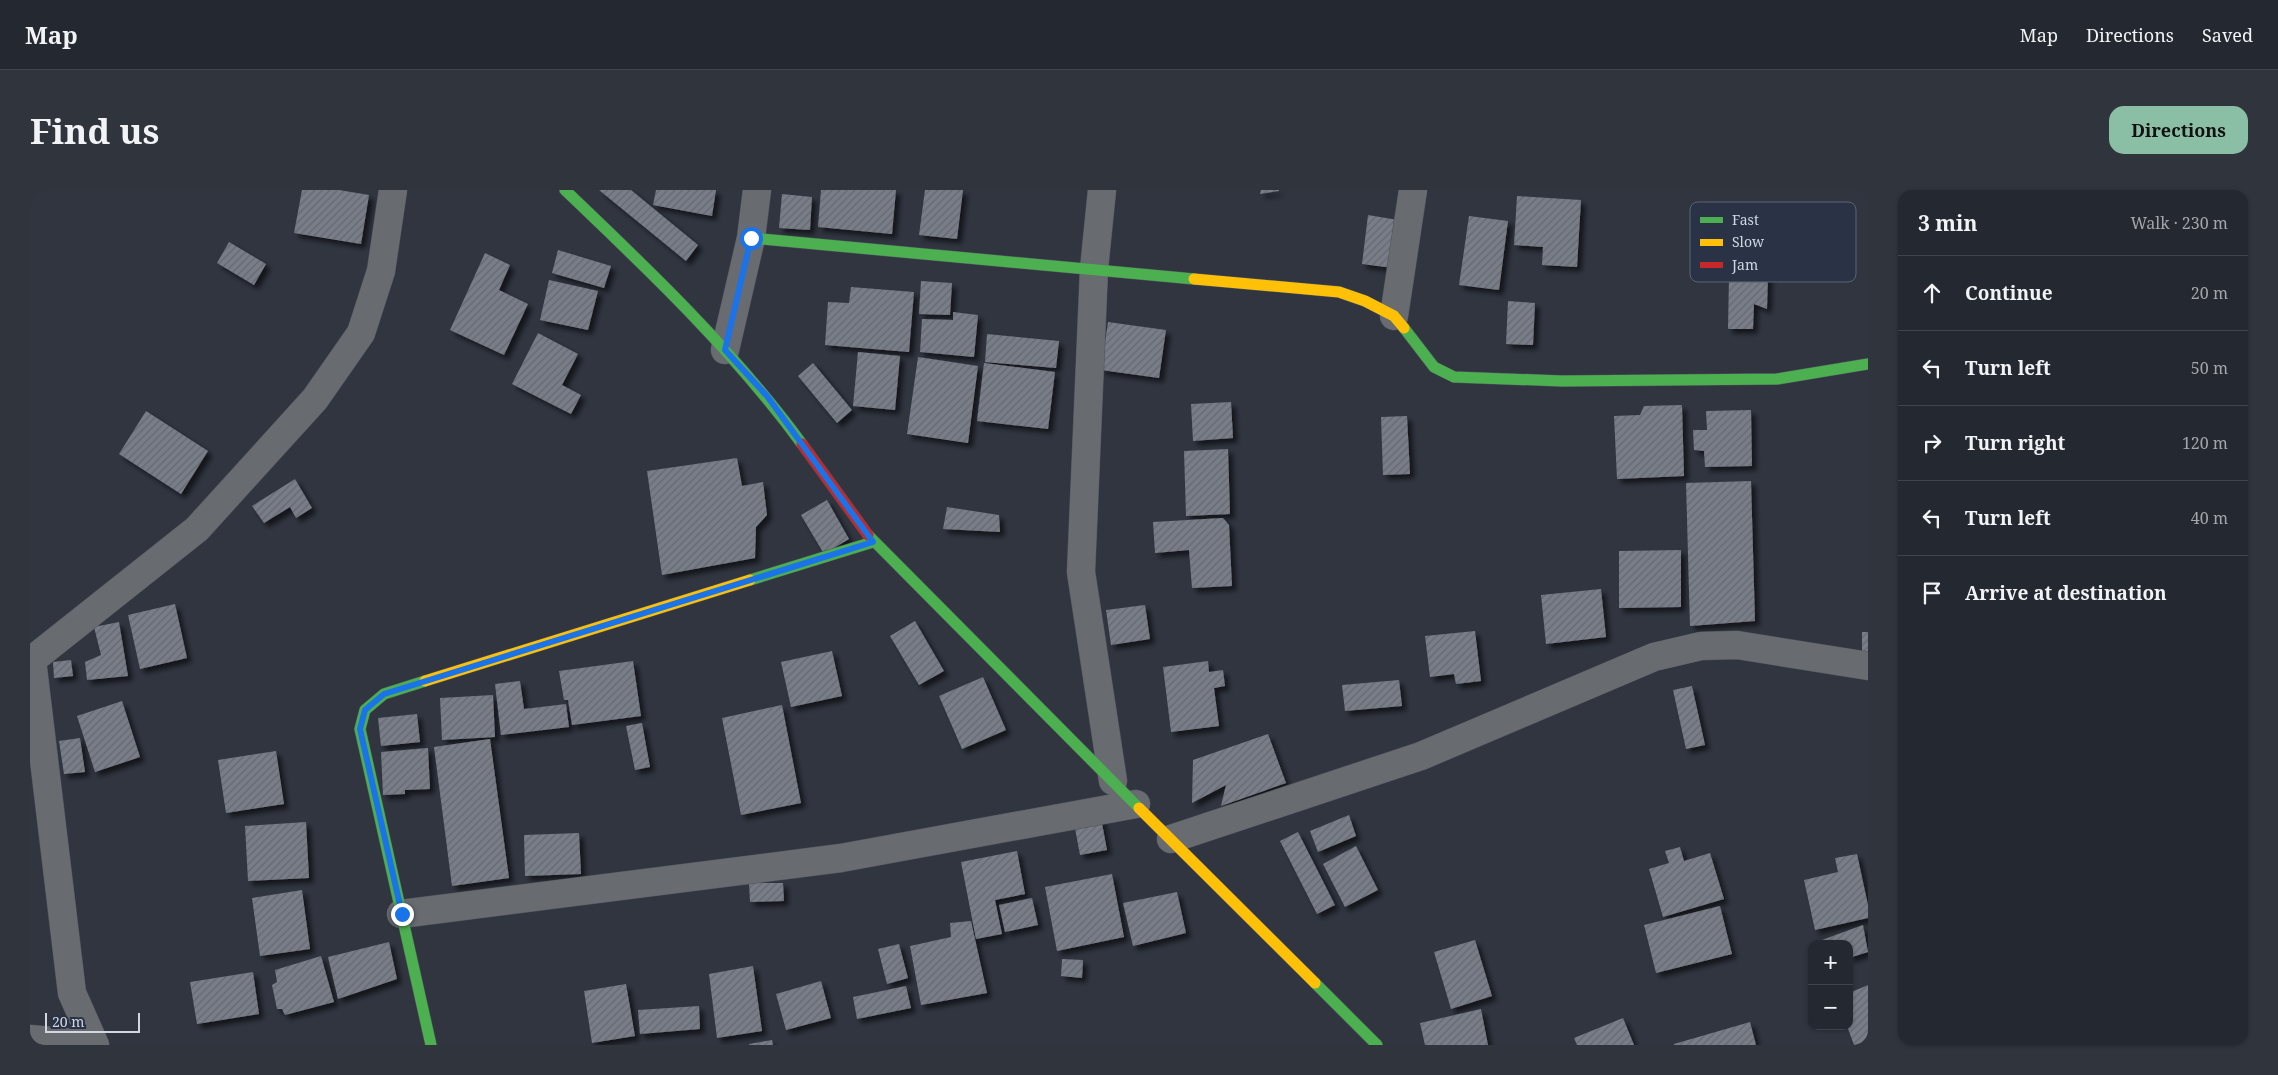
<!DOCTYPE html>
<html lang="en">
<head>
<meta charset="utf-8">
<style>
	body { margin:0; font-family:"Noto Serif",serif; background:#30343c; color:#f1f3f6 }
	.controls { position:absolute; right:15px; bottom:15px; display:grid; overflow:hidden; border-radius:10px; box-shadow:0 1px 4px #0004 }
	.controls button { width:45px; height:45px; display:grid; place-items:center; padding:0; border:0; border-bottom:1px solid #41444c; background:#242830; color:#f1f3f6; font:25px sans-serif }
	.scale { position:absolute; left:15px; bottom:12px; width:95px; box-sizing:border-box; padding-left:5px; border:2px solid #d0d6e2; border-top:0; font-size:14px; line-height:18px; white-space:nowrap; color:#d0d6e2; -webkit-text-stroke:4px #2a3346; paint-order:stroke }
	.stop { position:absolute; width:15px; height:15px; margin:-11px; border:4px solid #1a73e8; border-radius:50%; background:#fff }
	.stop.end { background:#1a73e8; border-color:#fff; box-shadow:0 1px 5px #0008 }
	.list { margin:0; padding:0; list-style:none }
	h2 { display:flex; justify-content:space-between; align-items:center; height:65px; margin:0; padding:0 20px; font-size:21px }
	h2 small { font-size:16px; font-weight:400; color:#a3a6ab }
	.list li { display:grid; grid-template-columns:32px 1fr auto; gap:15px; align-items:center; box-sizing:border-box; height:75px; padding:0 20px; border-top:1px solid #41444c }
	.list b { display:block; font-size:19px; white-space:nowrap }
	.list em { font-size:16px; font-style:normal; color:#a3a6ab }
	.icon { flex:none; width:28px; height:28px; fill:none; stroke:currentColor; stroke-width:2; stroke-linecap:round; stroke-linejoin:round }
	.map { position:relative; flex:none; width:1838px; height:855px; overflow:hidden; border-radius:15px }
	header { display:flex; align-items:center; gap:30px; box-sizing:border-box; height:70px; padding:0 25px; background:#242830; border-bottom:1px solid #41444c }
	header strong { font-size:24px }
	nav { display:flex; gap:28px; margin-inline-start:auto; font-size:18px }
	.intro { display:flex; align-items:center; justify-content:space-between; box-sizing:border-box; height:120px; padding:0 30px }
	h1 { margin:0; font-size:35px }
	.button { padding:12px 22px; border-radius:15px; background:#8abfa5; color:#111; font-size:18px; font-weight:700 }
	main { display:flex; gap:30px; padding:0 30px }
	aside { flex:1; background:#242830; border-radius:15px; box-shadow:0 1px 4px #0004 }
	.map>svg:first-child { display:block }
	.building { fill:url(#building-hatch); filter:url(#shadow) }
	.lines { fill:none; stroke-linecap:round; stroke-linejoin:round }
	.street-casing { stroke:#4e535c; stroke-width:29 }
	.fast-casing { stroke:#4e535c; stroke-width:12 }
	.slow-casing { stroke:#4e535c; stroke-width:12 }
	.jam-casing { stroke:#4e535c; stroke-width:12 }
	.street { stroke:#686b70; stroke-width:28 }
	.fast { stroke:#4caf50; stroke-width:11 }
	.slow { stroke:#ffc107; stroke-width:11 }
	.jam { stroke:#c62828; stroke-width:11 }
	.route { stroke:#1a73e8; stroke-width:6 }
	.key { fill:#2a3346; stroke:#5c6475; stroke-width:1 }
	.key-label { font-size:14px; fill:#d0d6e2 }
</style>
</head>
<body>
<header>
<strong>Map</strong>
<nav><a>Map</a><a>Directions</a><a>Saved</a></nav>
</header>
<div class="intro"><h1>Find us</h1><a class="button">Directions</a></div>
<main>
<div class="map">
<svg width="1838" height="855" viewBox="0 0 1838 855">
	<defs>
		<pattern id="building-hatch" width="6" height="6" patternUnits="userSpaceOnUse" patternTransform="scale(1.25)"><rect width="6" height="6" fill="#797d87"/><path d="M-1 1l2-2M0 6l6-6M5 7l2-2" fill="none" stroke="#646870"/></pattern>
		<filter id="shadow"><feDropShadow dx="4.5" dy="4.5" stdDeviation="2.5" flood-color="#0009"/></filter>
	</defs>
	<rect width="100%" height="100%" fill="#303540"/>
	<path class="building" d="M272,0H309L339,5L331,54L264,43Z
		M569,0H601L668,55L656,71Z
		M626,0H686L682,26L623,15Z
		M791,0H866L862,44L788,37Z
		M895,0H933L927,49L889,45Z
		M1231,0H1249V1L1230,4Z
		M752,4L782,7L780,40L749,38Z
		M1487,6L1551,10L1547,77L1512,75L1513,57L1484,55Z
		M1702,12L1765,17L1761,67L1698,62Z
		M1338,25L1368,30L1363,78L1332,74Z
		M1439,26L1478,31L1469,100L1429,95Z
		M199,52L236,74L224,95L187,73Z
		M528,60L581,76L574,98L522,83Z
		M455,63L480,75L469,100L498,114L474,165L420,140Z
		M1699,85H1738L1737,119L1724,114L1723,139H1698Z
		M519,90L568,101L558,140L510,130Z
		M891,91L922,93L920,125L889,124Z
		M821,97L884,102L879,162L795,155L798,112L819,113Z
		M1478,111L1505,113L1503,155L1476,154Z
		M923,122L948,125L944,167L890,162L892,129L923,130Z
		M1078,132L1136,140L1129,188L1071,180Z
		M508,143L548,164L532,195L551,205L541,224L482,194Z
		M957,144L1029,151L1026,178L955,172Z
		M828,162L870,166L865,220L823,216Z
		M888,167L948,176L938,253L877,244Z
		M783,173L822,220L807,233L768,186Z
		M954,173L1025,182L1018,239L947,231Z
		M1201,212L1203,248L1163,251L1161,214Z
		M1652,215L1654,286L1587,289L1584,226L1610,225L1614,216Z
		M1721,220L1722,276L1675,277L1674,261L1664,260L1663,240H1677L1676,221Z
		M116,221L178,261L151,304L89,264Z
		M1377,226L1380,284L1353,285L1351,227Z
		M1198,259L1200,324L1156,326L1154,261Z
		M707,268L712,296L733,292L737,325L726,337L725,368L632,385L617,281Z
		M265,289L282,318L266,328L260,317L234,333L222,316Z
		M1721,291L1725,431L1660,436L1656,293Z
		M797,310L819,349L794,364L771,325Z
		M917,317L969,325L970,342L913,339Z
		M1193,328L1199,335L1202,396L1162,398L1159,360L1125,363L1123,332Z
		M1651,360V417L1589,418V361Z
		M1571,399L1576,447L1516,454L1511,405Z
		M145,414L157,468L110,479L98,425Z
		M1115,415L1120,449L1081,455L1076,420Z
		M885,431L914,481L889,495L860,446Z
		M89,432L98,486L57,490L55,472L71,465L64,437Z
		M1445,441L1451,491L1426,494L1424,484L1400,487L1395,446Z
		M1832,442H1838V463H1832Z
		M802,461L812,506L761,517L751,472Z
		M41,470L43,486L24,488L23,472Z
		M603,471L611,526L542,535L538,510H534L529,481Z
		M1178,471L1179,482L1193,480L1195,496L1184,498L1189,536L1141,542L1133,477Z
		M953,487L976,540L932,559L909,506Z
		M1369,490L1372,516L1315,521L1312,495Z
		M490,491L494,519L536,514L539,537L471,545L465,494Z
		M1662,496L1675,555L1656,559L1643,500Z
		M463,505L465,547L412,550L410,508Z
		M92,511L110,567L65,582L47,526Z
		M752,515L771,613L711,625L692,528Z
		M387,524L390,552L351,556L348,528Z
		M612,533L620,577L605,580L596,536Z
		M1238,544L1256,593L1191,616L1196,595L1162,613L1163,570Z
		M50,548L55,582L34,584L29,551Z
		M460,549L479,688L422,696L404,557Z
		M398,558L400,599L375,600V604L353,605L351,562Z
		M246,561L254,614L196,623L188,570Z
		M1319,625L1326,646L1288,662L1280,641Z
		M1071,628L1077,660L1050,665L1044,633Z
		M276,632L279,688L218,691L215,636Z
		M1268,642L1305,715L1287,724L1250,651Z
		M549,643L551,684L495,686L494,645Z
		M1326,656L1348,700L1315,717L1293,674Z
		M1650,657L1654,671L1680,663L1694,709L1633,727L1619,679L1639,673L1635,661Z
		M987,661L995,704L965,710L972,744L946,749L931,672Z
		M1827,664L1838,715V728L1785,740L1774,690L1808,682L1805,668Z
		M1082,684L1094,747L1027,761L1015,697Z
		M719,693H753L754,711L720,712Z
		M272,700L280,759L230,766L222,708Z
		M1147,702L1156,743L1103,756L1093,713Z
		M1002,708L1008,735L975,742L969,715Z
		M1690,716L1702,764L1626,783L1614,735Z
		M941,731L957,803L891,815L880,756L921,747L920,733Z
		M1833,735L1838,762L1819,768V754H1781Z
		M1445,750L1462,806L1421,819L1404,762Z
		M359,752L367,789L308,809L298,767Z
		M869,754L878,788L857,794L848,759Z
		M291,766L304,812L255,825L252,819H247L242,795L247,792L245,780Z
		M1032,769L1053,770L1052,788L1031,786Z
		M723,776L732,841L687,848L679,784Z
		M223,782L229,824L167,834L160,792Z
		M791,791L801,828L756,840L746,804Z
		M596,794L605,846L562,853L554,801Z
		M1838,795V855H1824L1817,836H1819V803Z
		M876,796L881,818L827,829L823,807Z
		M669,816L670,839L610,844L608,820Z
		M1451,819L1458,855H1395L1390,833Z
		M1593,828L1604,855H1547L1544,848Z
		M1720,832L1726,855H1644V854Z
		M742,850L743,855H719V854Z"/>
	<g class="lines">
		<defs>
			<path id="street" d="M1072,0L1064,79L1051,382L1083,591
				M1364,126L1383,0
				M695,160L721,48L727,0
				M0,469L2,470L42,803L65,855
				M2,470L167,339L285,209L331,143L351,81L363,0
				M1141,649L1391,566L1624,467L1671,456L1707,455L1838,476
				M371,724L811,668L1106,614
				M0,849L65,855"/>
			<path id="fast" d="M535,0C619,80 703,160 772,254
				M721,48L1164,89
				M1374,138L1404,177L1424,187L1532,191L1747,189L1838,174
				M838,345L1109,618
				M720,390L843,352
				M395,491L354,504L335,520L330,539L401,855
				M1285,793L1347,855"/>
			<path id="slow" d="M1164,89L1309,102L1335,111L1364,126L1374,138
				M395,491L720,390
				M1109,618L1285,793"/>
			<path id="jam" d="M772,254L838,345"/>
		</defs>
		<use href="#street" class="street-casing"/>
		<use href="#fast" class="fast-casing"/>
		<use href="#slow" class="slow-casing"/>
		<use href="#jam" class="jam-casing"/>
		<use href="#street" class="street"/>
		<use href="#fast" class="fast"/>
		<use href="#slow" class="slow"/>
		<use href="#jam" class="jam"/>
	</g>
	<g class="lines">
		<path class="route" d="M372,724L330,539L335,520L354,504L843,352L737,206L695,160L721,48"/>
	</g>
	<rect x="1660" y="12" width="166" height="80" rx="8" class="key"/>
	<rect x="1670" y="27" width="23" height="6" fill="#4caf50"/>
	<rect x="1670" y="49" width="23" height="7" fill="#ffc107"/>
	<rect x="1670" y="72" width="23" height="6" fill="#c62828"/>
	<g class="key-label">
		<text x="1702" y="35">Fast</text>
		<text x="1702" y="57">Slow</text>
		<text x="1702" y="80">Jam</text>
	</g>
</svg>
<div class="controls">
<button>+</button>
<button>−</button>
</div>
<div class="scale">20 m</div>
<div class="stop" style="left:721px;top:48px"></div>
<div class="stop end" style="left:372px;top:724px"></div>
</div>
<aside>
<h2>3 min<small>Walk · 230 m</small></h2>
<ul class="list">
<li><svg class="icon" aria-label="ahead" viewBox="0 0 24 24"><path d="M12 20V5M6 11l6-6 6 6"/></svg><div><b>Continue</b></div><em>20 m</em></li>
<li><svg class="icon" aria-label="left" viewBox="0 0 24 24"><path d="M17 20v-9H6M10 6l-5 5 5 5"/></svg><div><b>Turn left</b></div><em>50 m</em></li>
<li><svg class="icon" aria-label="right" viewBox="0 0 24 24"><path d="M7 20v-9h11M14 6l5 5-5 5"/></svg><div><b>Turn right</b></div><em>120 m</em></li>
<li><svg class="icon" aria-label="left" viewBox="0 0 24 24"><path d="M17 20v-9H6M10 6l-5 5 5 5"/></svg><div><b>Turn left</b></div><em>40 m</em></li>
<li><svg class="icon" aria-label="arrive" viewBox="0 0 24 24"><path d="M6 21V4h12l-3 4 3 4H6"/></svg><div><b>Arrive at destination</b></div></li>
</ul>
</aside>
</main>
</body>
</html>
